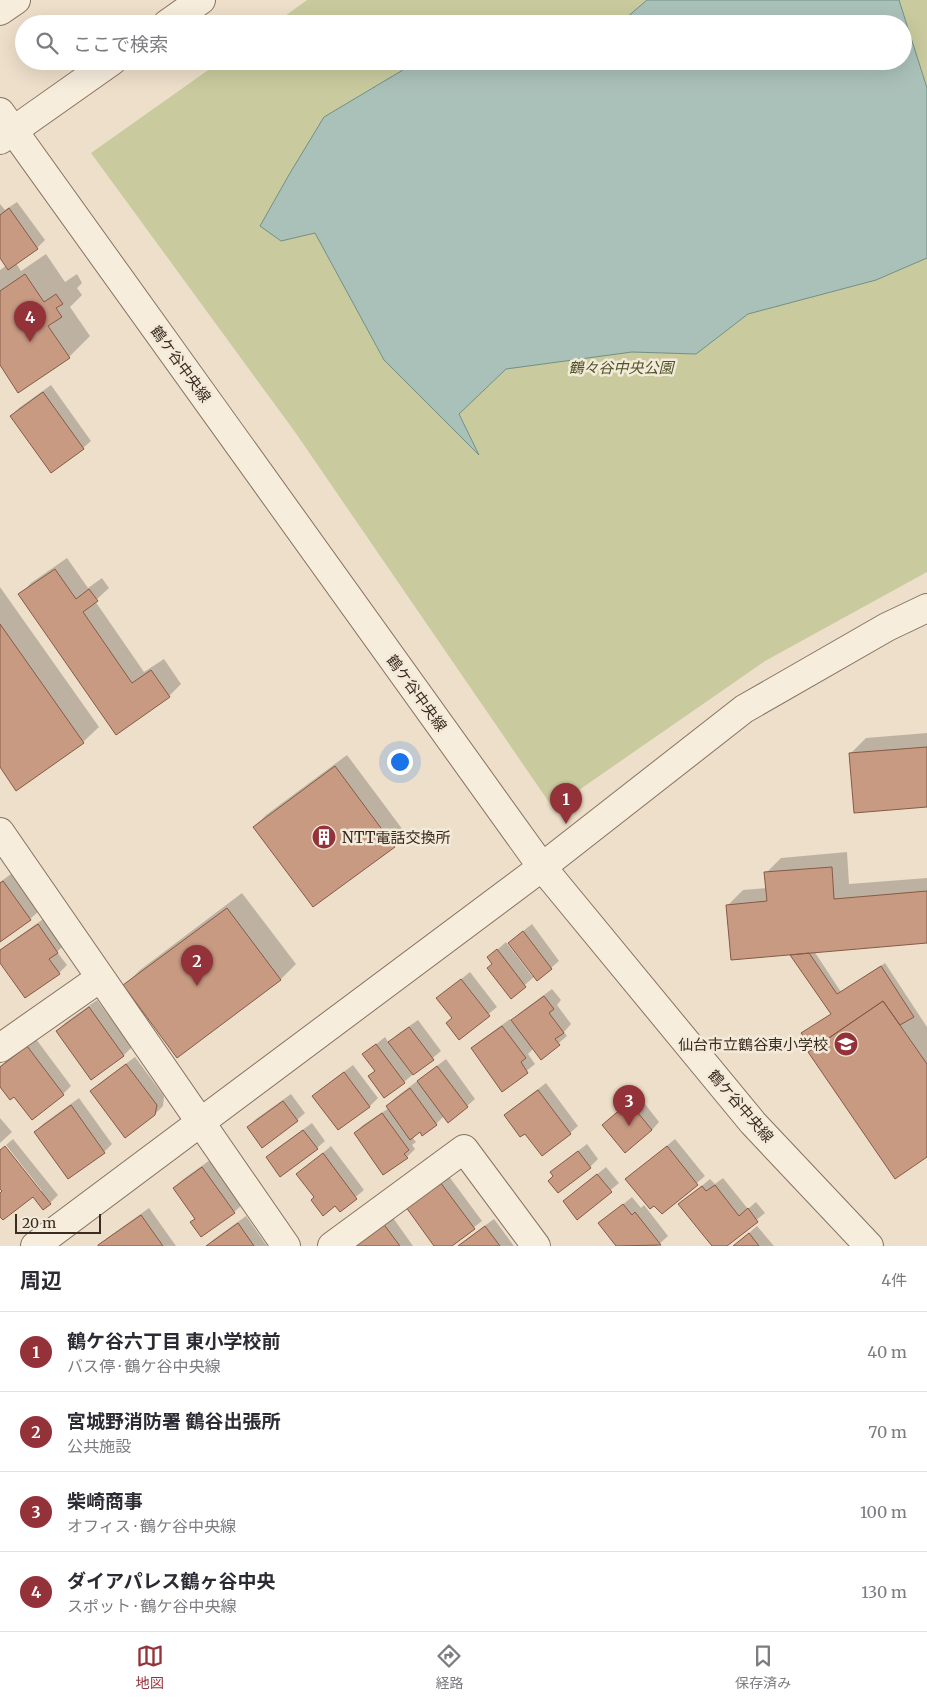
<!DOCTYPE html>
<html lang="ja">
<head>
<meta charset="utf-8">
<style>
	body { margin:0; font-family:Merriweather,"Noto Sans JP",serif; background:#f7f7f7; color:#2b2b33 }
	.scale { position:absolute; left:15px; bottom:12px; width:86px; box-sizing:border-box; padding-left:5px; border:2px solid #3a2b21; border-top:0; font-size:14px; line-height:18px; white-space:nowrap; color:#3a2b21; -webkit-text-stroke:4px #f4ead9; paint-order:stroke }
	.you { position:absolute; left:399px; top:761px; width:18px; height:18px; margin:-12px; border:4px solid #fff; border-radius:50%; background:#1a73e8; box-shadow:0 0 0 8px #1a73e833 }
	.badge { display:grid; place-items:center; width:32px; height:32px; border-radius:50%; background:#94323a; color:#fff; font-size:16px; font-weight:700 }
	.pin { position:absolute; translate:-50% -41px; filter:drop-shadow(0 1px 2px #0008) }
	.pin::after { content:''; position:absolute; top:26px; width:18px; height:15px; background:inherit; clip-path:polygon(0 0,100% 0,50% 100%) }
	.list { margin:0; padding:0; list-style:none }
	h2 { display:flex; justify-content:space-between; align-items:center; height:65px; margin:0; padding:0 20px; font-size:21px }
	h2 small { font-size:16px; font-weight:400; color:#7c7c81 }
	.list li { display:grid; grid-template-columns:32px 1fr auto; gap:15px; align-items:center; box-sizing:border-box; height:80px; padding:0 20px; border-top:1px solid #e1e1e2 }
	.list b { display:block; font-size:19px; white-space:nowrap }
	.list p { margin:0; font-size:16px; white-space:nowrap; color:#7c7c81 }
	.list em { font-size:16px; font-style:normal; color:#7c7c81 }
	.icon { flex:none; width:28px; height:28px; fill:none; stroke:currentColor; stroke-width:2; stroke-linecap:round; stroke-linejoin:round }
	.map { position:relative; flex:none; width:927px; height:1246px; overflow:hidden }
	.search { position:absolute; background:#fff; box-shadow:0 5px 20px #0002; left:15px; right:15px; top:15px; height:55px; display:flex; align-items:center; gap:12px; box-sizing:border-box; padding:0 18px; border-radius:28px; color:#7c7c81; font-size:19px }
	.sheet { height:385px; background:#fff }
	nav { display:flex; justify-content:space-around; align-items:center; box-sizing:border-box; height:70px; border-top:1px solid #e1e1e2; background:#fff; font-size:14px; color:#7c7c81 }
	nav a { display:grid; justify-items:center; gap:2px }
	nav .on { color:#94323a }
	.map>svg:first-child { display:block }
	.green { fill:#c9cb9e }
	.water { fill:#aac1b9; stroke:#719085 }
	.shadow { fill:#0003 }
	.building { fill:#c89a82; stroke:#865a46 }
	.lines { fill:none; stroke-linecap:round; stroke-linejoin:round }
	.minor-casing { stroke:#88725f; stroke-width:30 }
	.minor { stroke:#f7eddd; stroke-width:28 }
	.labels { text-anchor:middle; dominant-baseline:central; stroke-width:5; stroke-linejoin:round; paint-order:stroke }
	.street-label { font-size:15px; fill:#3a2b21; stroke:#f4ead9 }
	.park-label { font-size:15px; font-style:italic; fill:#4d5529; stroke:#f4ead9 }
	.poi-label { font-size:15px; fill:#3a2b21; stroke:#f4ead9; text-anchor:start }
</style>
</head>
<body>
<div class="map">
<svg width="927" height="1246" viewBox="0 0 927 1246">
	<rect width="100%" height="100%" fill="#eddfca"/>
	<path class="green" d="M307,0H927V572L765,661L553,808L295,432L91,153L221,61H903V24H274Z"/>
	<path class="water" d="M647,0H899L927,88V258L876,280L748,314L696,354L632,352L506,369L459,414L479,455L384,360L315,233L281,241L260,226L290,173L324,117L418,61H903V24H619Z"/>
	<path class="shadow" d="M17,202L45,240L37,248L16,263L21,271L46,254L65,282L77,274L82,283L77,288L82,295L70,307L90,336L69,357L19,391L0,363V270L7,265L0,256V204L5,210Z
		M51,385L91,441L83,448L11,416L19,408Z
		M67,558L88,588L102,578L109,588L95,601L144,672L164,659L181,684L169,696L116,733L20,595L31,583Z
		M0,587L99,727L83,742L0,765Z
		M927,733V805L850,754L866,738Z
		M347,755L406,834L394,846L313,906L254,827L266,815Z
		M847,852L849,884L927,878V942L814,951L841,992L885,963L927,1027V1156L814,1048L832,1014L792,955L794,953L728,905L743,890L767,888L766,873L781,858Z
		M11,874L38,912L30,919L0,940V882Z
		M242,893L296,964L281,979L178,1056L125,985L140,970Z
		M46,917L65,944L57,952L67,965L59,973L0,960V950L4,947Z
		M532,924L559,961L551,968L535,976L511,997L489,957L506,942L532,976L534,975L518,935Z
		M470,972L497,1007L459,1038L453,1017L438,998Z
		M552,989L561,1000L557,1005L571,1024L564,1032L567,1036L541,1058L534,1048L528,1054L535,1064L503,1090L472,1048L480,1041L510,1019L512,1021L521,1012Z
		M97,1000L132,1047L124,1055L92,1078L57,1031L65,1023Z
		M418,1020L441,1051L404,1082L370,1076L376,1070L364,1054L385,1037L389,1043L398,1034Z
		M36,1039L71,1086L63,1094L15,1095L0,1085V1066Z
		M135,1057L164,1096L163,1106L155,1114L92,1091L100,1083Z
		M446,1059L475,1099L467,1106L444,1116L436,1124L420,1131L412,1137L416,1142L412,1145L415,1149L407,1157L355,1133L363,1125L389,1108L387,1106L395,1098Z
		M353,1065L378,1098L370,1106L338,1128L314,1096L322,1088Z
		M546,1083L578,1126L570,1133L525,1132L505,1115L513,1108Z
		M291,1094L305,1113L297,1120L248,1127L256,1119Z
		M638,1095L659,1122L652,1130L603,1125Z
		M79,1098L112,1144L104,1152L35,1132L43,1124Z
		M0,1118L12,1132L0,1143Z
		M312,1123L325,1141L317,1148L268,1157L276,1149Z
		M13,1139L58,1195L50,1203L33,1195L0,1215V1193L3,1191L0,1187V1150L4,1147L39,1191H42L6,1145Z
		M675,1139L705,1176L662,1213L627,1179Z
		M587,1144L598,1159L590,1167L551,1172Z
		M331,1146L364,1190L340,1210L335,1205L315,1197L298,1174Z
		M210,1160L242,1205L234,1212L196,1218L174,1188L182,1180Z
		M606,1167L619,1183L578,1218L573,1194Z
		M445,1171L482,1221L450,1246H435L412,1195Z
		M723,1178L748,1209L756,1202L765,1213L725,1246H714L680,1204L710,1179L715,1184Z
		M632,1197L641,1208L644,1205L668,1236L657,1246H618L600,1223Z
		M149,1208L176,1246H100L107,1238Z
		M391,1215L413,1246H352Z
		M246,1216L267,1246H208L213,1240Z
		M494,1219L514,1246H458L460,1244Z
		M757,1226L774,1246H734Z"/>
	<path class="building" d="M9,208L38,249L8,270L0,258V215Z
		M25,274L44,302L56,294L63,304L56,308L62,317L48,326L70,358L18,393L0,365V291Z
		M43,392L84,449L51,473L10,416Z
		M55,569L76,599L89,589L98,601L83,612L132,683L151,670L170,697L116,735L18,594Z
		M0,624L84,743L16,791L0,767Z
		M927,747V807L854,813L849,753Z
		M335,766L395,847L313,907L253,827Z
		M832,867L834,899L927,891V943L731,960L726,905L767,901L764,872Z
		M3,881L31,920L0,942V883Z
		M227,908L281,980L177,1058L123,985Z
		M38,924L58,953L49,959L60,974L25,998L0,963V950Z
		M523,931L552,969L537,981L508,943Z
		M497,949L526,987L511,999L487,968L492,964L487,957Z
		M809,953L837,994L881,966L914,1017L900,1025L883,1001L813,1049L801,1033L831,1014L790,955Z
		M461,979L490,1016L459,1040L446,1023L452,1018L436,998Z
		M544,996L554,1009L549,1013L564,1033L555,1039L560,1045L541,1060L511,1020Z
		M883,1001L927,1064V1157L895,1179L808,1052Z
		M89,1007L124,1056L91,1080L56,1031Z
		M502,1026L526,1058L521,1062L528,1073L502,1092L471,1048Z
		M409,1027L434,1060L413,1075L388,1042Z
		M376,1044L405,1083L384,1098L368,1076L375,1071L362,1054Z
		M27,1046L64,1095L32,1120L14,1097L10,1100L0,1087V1067Z
		M126,1064L157,1105L155,1115L125,1138L90,1091Z
		M437,1066L468,1107L448,1123L417,1081Z
		M344,1072L370,1107L338,1130L312,1096Z
		M410,1088L437,1125L422,1136L420,1132L410,1140L386,1106Z
		M538,1090L571,1134L542,1156L525,1134L520,1137L504,1115Z
		M283,1101L298,1121L262,1148L247,1127Z
		M629,1102L652,1130L625,1153L602,1125Z
		M71,1105L105,1153L68,1179L34,1132Z
		M382,1113L409,1150L404,1154L408,1158L383,1175L354,1133Z
		M303,1130L318,1149L280,1177L266,1157Z
		M5,1146L51,1204L43,1210L33,1197L3,1220L0,1217V1193L2,1191L0,1189V1150Z
		M667,1146L698,1185L662,1214L654,1206L650,1209L625,1179Z
		M578,1151L591,1168L558,1193L548,1181L553,1176L550,1172Z
		M323,1153L357,1199L340,1212L335,1206L323,1216L311,1200L314,1197L296,1174Z
		M202,1167L235,1213L201,1237L190,1222L195,1219L173,1188Z
		M597,1174L612,1192L577,1220L563,1201Z
		M437,1178L475,1229L452,1246H434L403,1203Z
		M715,1185L739,1216L748,1208L758,1222L727,1246H712L678,1204L702,1186L706,1191Z
		M623,1204L632,1215L635,1212L661,1245L616,1246L598,1223Z
		M141,1215L163,1246H98V1245Z
		M382,1222L400,1246H350Z
		M238,1223L254,1246H206Z
		M485,1226L500,1246H458Z
		M749,1233L759,1246H733Z"/>
	<g class="lines">
		<defs>
			<path id="minor" d="M0,11L16,0
				M167,24L201,0
				M0,112L542,867L753,1123L869,1246
				M0,140L112,61
				M0,832L286,1246
				M0,1048L100,978
				M35,1246L542,867L744,709L887,627L927,608
				M332,1246L464,1149L536,1246"/>
		</defs>
		<use href="#minor" class="minor-casing"/>
		<use href="#minor" class="minor"/>
	</g>
	<defs>
		<symbol id="building-disc" viewBox="-11 -11 22 22"><circle r="9.5" fill="#94323a" stroke="#f4ead9"/><path d="M-4-6H4V6H1V3H-1V6H-4ZM-2.5-4.3h1.7v1.8h-1.7ZM.8-4.3h1.7v1.8H.8ZM-2.5-1h1.7V.8h-1.7ZM.8-1h1.7V.8H.8Z" fill="#fff"/></symbol>
		<symbol id="school-disc" viewBox="-11 -11 22 22"><circle r="9.5" fill="#94323a" stroke="#f4ead9"/><path d="M0-5L7-2L0 1L-7-2ZM-4 1L0 2.5L4 1V4Q0 6-4 4Z" fill="#fff"/></symbol>
	</defs>
	<g fill-rule="evenodd">
		<use href="#building-disc" x="310" y="823" width="28" height="28"/>
		<use href="#school-disc" x="832" y="1030" width="28" height="28"/>
	</g>
	<g class="labels">
		<g class="street-label">
			<text transform="translate(181 364) rotate(54)">鶴ケ谷中央線</text>
			<text transform="translate(417 693) rotate(54)">鶴ケ谷中央線</text>
			<text transform="translate(741 1106) rotate(49)">鶴ケ谷中央線</text>
		</g>
		<g class="park-label">
			<text x="621" y="367">鶴々谷中央公園</text>
		</g>
		<g class="poi-label">
			<text x="342" y="837">NTT電話交換所</text>
			<text x="828" y="1044" text-anchor="end">仙台市立鶴谷東小学校</text>
		</g>
	</g>
</svg>
<div class="scale">20 m</div>
<div class="you"></div>
<div class="pin badge" style="left:566px;top:824px">1</div>
<div class="pin badge" style="left:197px;top:986px">2</div>
<div class="pin badge" style="left:629px;top:1126px">3</div>
<div class="pin badge" style="left:30px;top:342px">4</div>
<div class="search"><svg class="icon" aria-label="search" viewBox="0 0 24 24"><circle cx="10" cy="10" r="6"/><path d="M15 15l6 6"/></svg>ここで検索</div>
</div>
<section class="sheet">
<h2>周辺<small>4件</small></h2>
<ul class="list">
<li><span class="badge">1</span><div><b>鶴ケ谷六丁目 東小学校前</b><p>バス停 · 鶴ケ谷中央線</p></div><em>40 m</em></li>
<li><span class="badge">2</span><div><b>宮城野消防署 鶴谷出張所</b><p>公共施設</p></div><em>70 m</em></li>
<li><span class="badge">3</span><div><b>柴崎商事</b><p>オフィス · 鶴ケ谷中央線</p></div><em>100 m</em></li>
<li><span class="badge">4</span><div><b>ダイアパレス鶴ヶ谷中央</b><p>スポット · 鶴ケ谷中央線</p></div><em>130 m</em></li>
</ul>
</section>
<nav>
<a class="on"><svg class="icon" aria-label="map" viewBox="0 0 24 24"><path d="M3 6l6-2 6 2 6-2v14l-6 2-6-2-6 2zM9 4v14M15 6v14"/></svg>地図</a>
<a><svg class="icon" aria-label="directions" viewBox="0 0 24 24"><path d="M12 3l9 9-9 9-9-9zM9 14v-3h6M13 9l2 2-2 2"/></svg>経路</a>
<a><svg class="icon" aria-label="saved" viewBox="0 0 24 24"><path d="M7 4h10v16l-5-4-5 4z"/></svg>保存済み</a>
</nav>
</body>
</html>
